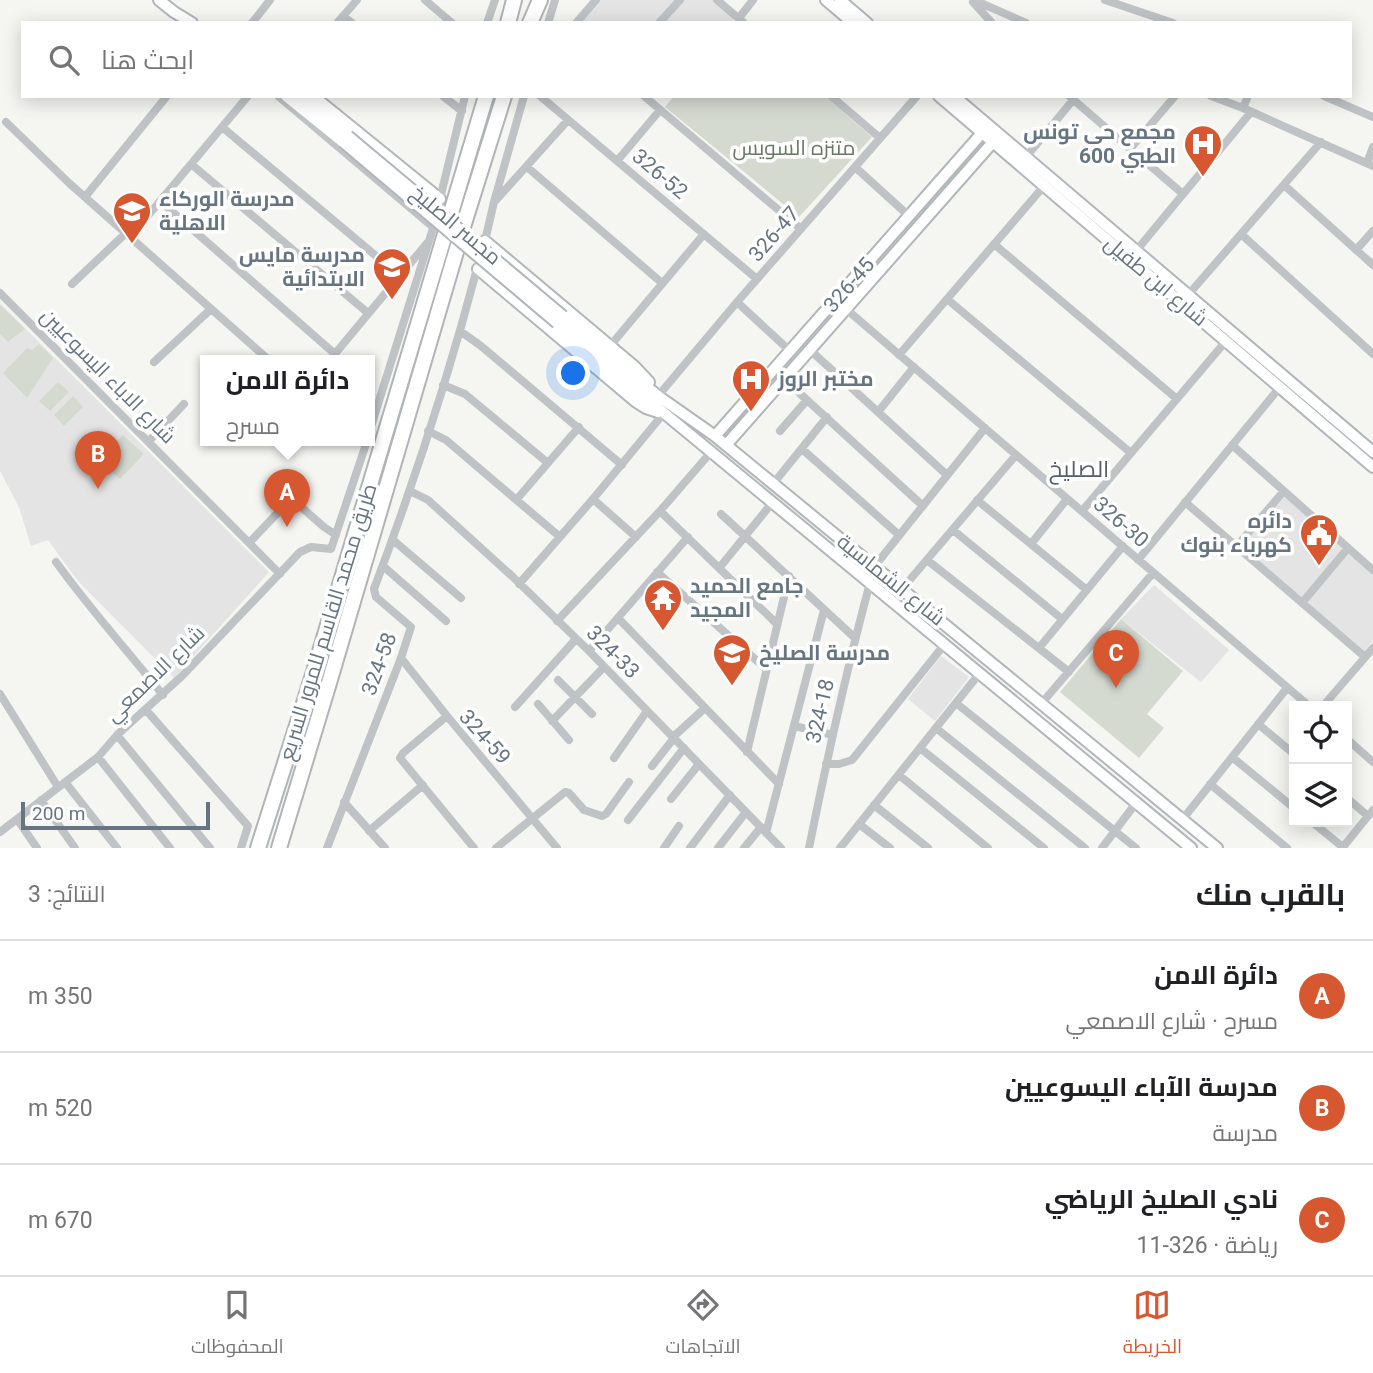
<!DOCTYPE html>
<html lang="ar">
<head>
<meta charset="utf-8">
<style>
	body { margin:0; font-family:Roboto,Cairo,sans-serif; background:#f2f2f2; color:#202124; direction:rtl }
	.controls { position:absolute; right:21px; bottom:21px; display:grid; overflow:hidden; border-radius:0px; box-shadow:0 4px 18px #0003 }
	.controls button { width:63px; height:63px; display:grid; place-items:center; padding:0; border:0; border-bottom:2px solid #e0e0e0; background:#fff; color:#202124; font:35px sans-serif }
	.scale { position:absolute; left:21px; bottom:18px; width:189px; box-sizing:border-box; padding-left:7px; border:4px solid #667581; border-top:0; font-size:19px; line-height:24px; white-space:nowrap; color:#667581; -webkit-text-stroke:5px #fff; paint-order:stroke }
	.you { position:absolute; left:574px; top:374px; width:24px; height:24px; margin:-18px; border:5px solid #fff; border-radius:50%; background:#1a73e8; box-shadow:0 0 0 10px #1a73e833 }
	.badge { display:grid; place-items:center; width:46px; height:46px; border-radius:50%; background:#d75730; color:#fff; font-size:23px; font-weight:700 }
	.pin { position:absolute; translate:-50% -58px; filter:drop-shadow(0 2px 4px #0008) }
	.pin::after { content:''; position:absolute; top:37px; width:24px; height:21px; background:inherit; clip-path:polygon(0 0,100% 0,50% 100%) }
	.popup { position:absolute; left:200px; top:355px; width:175px; height:91px; box-sizing:border-box; display:grid; place-content:center; border-radius:0px; background:#fff; filter:drop-shadow(0 2px 5px #0005); font-size:23px; white-space:nowrap; color:#757577 }
	.popup b { font-size:26px; color:#202124 }
	.popup::after { content:''; position:absolute; left:50%; top:100%; margin-left:-14px; border:14px solid transparent; border-top-color:#fff }
	.list { margin:0; padding:0; list-style:none }
	h2 { display:flex; justify-content:space-between; align-items:center; height:91px; margin:0; padding:0 28px; font-size:30px }
	h2 small { font-size:23px; font-weight:400; color:#757577 }
	.list li { display:grid; grid-template-columns:46px 1fr auto; gap:21px; align-items:center; box-sizing:border-box; height:112px; padding:0 28px; border-top:2px solid #e0e0e0 }
	.list b { display:block; font-size:26px; white-space:nowrap }
	.list p { margin:0; font-size:23px; white-space:nowrap; color:#757577 }
	.list em { font-size:23px; font-style:normal; color:#757577 }
	.icon { flex:none; width:38px; height:38px; fill:none; stroke:currentColor; stroke-width:2; stroke-linecap:round; stroke-linejoin:round }
	.map { position:relative; flex:none; width:1373px; height:848px; overflow:hidden; direction:ltr }
	.search { position:absolute; background:#fff; box-shadow:0 4px 18px #0003; left:21px; right:21px; top:21px; height:77px; display:flex; align-items:center; gap:18px; box-sizing:border-box; padding:0 24px; border-radius:0px; color:#757577; font-size:26px }
	.sheet { height:427px; background:#fff }
	nav { display:flex; justify-content:space-around; align-items:center; box-sizing:border-box; height:98px; border-top:2px solid #e0e0e0; background:#fff; font-size:19px; color:#757577 }
	nav a { display:grid; justify-items:center; gap:4px }
	nav .on { color:#d75730 }
	.map>svg:first-child { display:block }
	.built { fill:#e3e4e3 }
	.green { fill:#d5dad1 }
	.lines { fill:none; stroke-linecap:round; stroke-linejoin:round }
	.secondary-casing { stroke:#b1b6ba; stroke-width:14 }
	.highway-casing { stroke:#b0b4b7; stroke-width:18 }
	.street { stroke:#bfc3c6; stroke-width:8 }
	.secondary { stroke:#fff; stroke-width:10 }
	.highway { stroke:#fff; stroke-width:14 }
	.secondary-bridge-casing { stroke:#b1b6ba; stroke-width:14; stroke-linecap:butt }
	.secondary-bridge { stroke:#fff; stroke-width:10 }
	.labels { text-anchor:middle; dominant-baseline:central; stroke-width:7; stroke-linejoin:round; paint-order:stroke }
	.poi-label { font-size:21px; font-weight:bold; fill:#667581; stroke:#fff; text-anchor:start }
	.park-label { font-size:21px; fill:#697965; stroke:#fff }
	.street-label { font-size:21px; fill:#667581; stroke:#fff }
	.neighbourhood-label { font-size:23px; fill:#545e67; stroke:#fff }
</style>
</head>
<body>
<div class="map">
<svg width="1373" height="848" viewBox="0 0 1373 848">
	<rect width="100%" height="100%" fill="#f5f5f2"/>
	<path class="built" d="M601,0H713L734,19L731,23H580Z
		M0,303L269,572L174,678L78,581L48,540L31,546L19,507L0,471Z
		M1285,496L1373,573V641L1364,652L1241,545Z
		M1154,585L1229,650L1201,682L1121,619Z
		M941,656L969,677L935,721L908,699Z"/>
	<path class="green" d="M674,96H825L872,137L799,217L665,107Z
		M0,305L25,329L8,342L0,334Z
		M39,344L53,358L27,398L3,373L27,348L32,350Z
		M58,382L69,392L50,411L39,401Z
		M73,396L83,407L64,426L54,415Z
		M123,435L144,454L120,479L99,460Z
		M1121,619L1183,671L1147,714L1164,728L1139,758L1060,692Z"/>
	<g class="lines">
		<defs>
			<path id="secondary" d="M159,0L174,12L192,23
				M826,0L853,23
				M840,0L867,23
				M286,96L343,142
				M300,96L348,136
				M313,96L440,199
				M939,96L1373,467
				M954,96L1373,452
				M485,241L634,366L649,382
				M478,269L635,401L646,408L658,412
				M563,316L658,396L715,436L1217,848
				M557,323L664,413L1191,848
				M715,436L982,133
				M726,445L993,142"/>
			<path id="highway" d="M508,23L514,0
				M530,23L540,0
				M450,216L486,96
				M463,227L504,96
				M258,848L313,675L445,234
				M279,848L329,683L458,245"/>
		</defs>
		<use href="#secondary" class="secondary-casing"/>
		<use href="#highway" class="highway-casing"/>
		<path class="street" d="M425,0L452,23
			M717,0L744,23
			M974,0L1026,23
			M1105,0L1173,23
			M973,2L992,23
			M343,16L352,23
			M739,18L753,0
			M252,23L270,0
			M337,23L357,0
			M487,23L495,0
			M548,23L555,0
			M576,23L596,0
			M659,23L680,0
			M278,96L434,228
			M443,96L462,111
			M540,96L757,279
			M644,96L801,229
			M831,96L880,138
			M1069,96L1183,194
			M1211,96L1243,108L1373,166
			M1324,96L1373,117
			M1243,108L1248,96
			M6,122L69,183L270,361
			M222,127L400,276
			M1130,149L1175,96
			M1026,157L1073,100
			M617,161L660,110
			M1367,163L1373,147
			M191,164L368,313
			M527,167L662,283
			M855,167L909,216
			M1284,185L1373,265
			M85,197L167,96
			M496,200L568,120
			M160,201L335,354
			M438,207L465,96
			M1241,234L1373,354
			M130,237L248,96
			M994,244L1177,399
			M484,245L494,202L524,96
			M1356,250L1373,231
			M1136,251L1251,112
			M72,284L126,233
			M0,293L280,574
			M1188,295L1321,142
			M947,299L1131,453
			M737,302L790,351
			M846,309L1309,706
			M460,331L481,346L622,465
			M610,346L704,234
			M810,350L947,475
			M899,355L1044,186
			M329,361L428,242
			M154,362L211,309
			M784,379L923,506
			M443,385L465,394L548,463
			M658,396L737,302L917,96
			M878,412L914,367
			M428,431L446,440L560,537
			M780,431L807,400
			M369,433L434,225
			M149,441L184,404
			M1232,445L1373,570
			M802,449L899,535
			M275,484L324,527L336,535
			M773,484L827,417
			M410,491L428,500L513,577L589,651L781,848
			M517,499L579,427
			M593,499L636,537
			M977,500L1087,590
			M1185,502L1365,657
			M660,511L777,624
			M1082,511L1226,341
			M721,514L855,638
			M953,530L1062,619
			M393,540L461,598
			M250,542L285,505
			M1031,544L1067,499
			M1237,546L1283,492
			M927,560L1069,672
			M1138,560L1280,387
			M56,562C89,608 127,650 163,695
			M383,566L446,621
			M720,567L772,503
			M874,567L985,428
			M657,572L766,669
			M519,584L593,499L664,413
			M902,589L1016,455
			M1302,603L1348,548
			M618,618L779,784
			M557,621L660,511L711,452
			M1039,648L1123,546
			M589,651L688,537
			M401,658L447,716
			M558,680L592,714
			M0,694L58,787
			M956,703L1136,848
			M538,704L569,740
			M1041,704L1153,573
			M1323,706L1373,648
			M515,707L576,639
			M146,710L248,826L241,848
			M552,721L604,667
			M1258,724L1294,754
			M794,726L833,735
			M936,728L1085,848
			M117,735L210,848
			M673,737L705,708
			M1347,739L1373,762
			M920,748L1044,848
			M747,752L789,576
			M98,757L170,848
			M1232,757L1294,808
			M614,758L647,711
			M826,764H839L852,760L944,645
			M652,766L674,738
			M899,775L988,848
			M65,782L117,848
			M1210,784L1287,848
			M1347,798L1368,816
			M671,799L699,764
			M41,800L75,848
			M344,802L385,848
			M874,805L928,848
			M17,819L37,848
			M628,820L684,748
			M1182,820L1287,688
			M1312,822L1344,848
			M859,824L890,848
			M369,831L423,785
			M0,832L98,757L117,735L182,676L300,552L311,547L331,549L367,441
			M766,833L824,610
			M1343,847L1373,810
			M327,848L401,658L411,627L376,597L374,589C414,483 449,375 478,265
			M474,848L400,758L403,753L447,716L557,848
			M496,848L565,792L569,793L584,810L602,816L606,814L629,782
			M664,848L679,826
			M690,848L730,795
			M718,848L746,812
			M744,848L761,827
			M809,848C827,759 846,671 870,583
			M840,848L979,674
			M1102,848L1136,803"/>
		<use href="#secondary" class="secondary"/>
		<use href="#highway" class="highway"/>
		<defs>
			<path id="secondary-bridge" d="M348,136L563,316
				M343,142L557,323"/>
		</defs>
		<use href="#secondary-bridge" class="secondary-bridge-casing"/>
		<use href="#secondary-bridge" class="secondary-bridge"/>
	</g>
	<defs>
		<symbol id="hospital-pin" viewBox="-11 -11 22 30"><path d="M0 17L-7.5 6A9.5 9.5 0 1 1 7.5 6Z" fill="#d75730" stroke="#fff"/><path d="M-5-5h3v3.5h4V-5h3V5h-3V1.5h-4V5h-3Z" fill="#fff"/></symbol>
		<symbol id="school-pin" viewBox="-11 -11 22 30"><path d="M0 17L-7.5 6A9.5 9.5 0 1 1 7.5 6Z" fill="#d75730" stroke="#fff"/><path d="M0-5L7-2L0 1L-7-2ZM-4 1L0 2.5L4 1V4Q0 6-4 4Z" fill="#fff"/></symbol>
		<symbol id="civic-pin" viewBox="-11 -11 22 30"><path d="M0 17L-7.5 6A9.5 9.5 0 1 1 7.5 6Z" fill="#d75730" stroke="#fff"/><path d="M-.6-6.5H3V-4.5H.6V-3L4-1V1h2V6H-6V1h2V-1L-.6-3ZM-1.2 2.5V6h2.4V2.5Z" fill="#fff"/></symbol>
		<symbol id="temple-pin" viewBox="-11 -11 22 30"><path d="M0 17L-7.5 6A9.5 9.5 0 1 1 7.5 6Z" fill="#d75730" stroke="#fff"/><path d="M0-6L5-2H3V0L6.5 2.5H4V6H1.5V3h-3V6H-4V2.5H-6.5L-3 0V-2H-5Z" fill="#fff"/></symbol>
	</defs>
	<g fill-rule="evenodd">
		<use href="#hospital-pin" x="1181" y="122" width="44" height="60"/>
		<use href="#school-pin" x="110" y="189" width="44" height="60"/>
		<use href="#school-pin" x="370" y="245" width="44" height="60"/>
		<use href="#hospital-pin" x="729" y="357" width="44" height="60"/>
		<use href="#civic-pin" x="1297" y="511" width="44" height="60"/>
		<use href="#temple-pin" x="641" y="576" width="44" height="60"/>
		<use href="#school-pin" x="710" y="631" width="44" height="60"/>
	</g>
	<g class="labels">
		<g class="poi-label">
			<text x="1176" y="132" text-anchor="end">مجمع حي تونس<tspan x="1176" dy="24">الطبي 600</tspan></text>
			<text x="159" y="199">مدرسة الوركاء<tspan x="159" dy="24">الاهلية</tspan></text>
			<text x="365" y="255" text-anchor="end">مدرسة مايس<tspan x="365" dy="24">الابتدائية</tspan></text>
			<text x="778" y="379">مختبر الروز</text>
			<text x="1292" y="521" text-anchor="end">دائره<tspan x="1292" dy="24">كهرباء بنوك</tspan></text>
			<text x="690" y="586">جامع الحميد<tspan x="690" dy="24">المجيد</tspan></text>
			<text x="759" y="653">مدرسة الصليخ</text>
		</g>
		<g class="park-label">
			<text x="794" y="148">متنزه السويس</text>
		</g>
		<g class="street-label">
			<text transform="translate(660 174) rotate(40)">326-52</text>
			<text transform="translate(456 225) rotate(40)">مجسر الصليخ</text>
			<text transform="translate(774 234) rotate(-49)">326-47</text>
			<text transform="translate(1156 281) rotate(40)">شارع ابن طفيل</text>
			<text transform="translate(849 285) rotate(-49)">326-45</text>
			<text transform="translate(108 376) rotate(45)">شارع الاباء اليسوعيين</text>
			<text transform="translate(1121 522) rotate(41)">326-30</text>
			<text transform="translate(891 580) rotate(39)">شارع الشماسية</text>
			<text transform="translate(328 622) rotate(-73)">طريق محمد القاسم للمرور السريع</text>
			<text transform="translate(613 652) rotate(45)">324-33</text>
			<text transform="translate(379 664) rotate(-70)">324-58</text>
			<text transform="translate(155 674) rotate(-44)">شارع الاصمعي</text>
			<text transform="translate(820 711) rotate(-77)">324-18</text>
			<text transform="translate(485 737) rotate(48)">324-59</text>
		</g>
		<g class="neighbourhood-label">
			<text x="1079" y="469">الصليخ</text>
		</g>
	</g>
</svg>
<div class="controls">
<button><svg class="icon" aria-label="locate" viewBox="0 0 24 24"><circle cx="12" cy="12" r="6"/><path d="M12 2v4M12 18v4M2 12h4M18 12h4"/></svg></button>
<button><svg class="icon" aria-label="layers" viewBox="0 0 24 24"><path d="M12 4l9 5-9 5-9-5zM3 14l9 5 9-5"/></svg></button>
</div>
<div class="scale">200 m</div>
<div class="you"></div>
<div class="pin badge" style="left:287px;top:527px">A</div>
<div class="popup"><b>دائرة الامن</b>مسرح</div>
<div class="pin badge" style="left:98px;top:489px">B</div>
<div class="pin badge" style="left:1116px;top:688px">C</div>
<div class="search"><svg class="icon" aria-label="search" viewBox="0 0 24 24"><circle cx="10" cy="10" r="6"/><path d="M15 15l6 6"/></svg>ابحث هنا</div>
</div>
<section class="sheet">
<h2>بالقرب منك<small>النتائج: 3</small></h2>
<ul class="list">
<li><span class="badge">A</span><div><b>دائرة الامن</b><p>مسرح · شارع الاصمعي</p></div><em>350 m</em></li>
<li><span class="badge">B</span><div><b>مدرسة الآباء اليسوعيين</b><p>مدرسة</p></div><em>520 m</em></li>
<li><span class="badge">C</span><div><b>نادي الصليخ الرياضي</b><p>رياضة · 326-11</p></div><em>670 m</em></li>
</ul>
</section>
<nav>
<a class="on"><svg class="icon" aria-label="map" viewBox="0 0 24 24"><path d="M3 6l6-2 6 2 6-2v14l-6 2-6-2-6 2zM9 4v14M15 6v14"/></svg>الخريطة</a>
<a><svg class="icon" aria-label="directions" viewBox="0 0 24 24"><path d="M12 3l9 9-9 9-9-9zM9 14v-3h6M13 9l2 2-2 2"/></svg>الاتجاهات</a>
<a><svg class="icon" aria-label="saved" viewBox="0 0 24 24"><path d="M7 4h10v16l-5-4-5 4z"/></svg>المحفوظات</a>
</nav>
</body>
</html>
